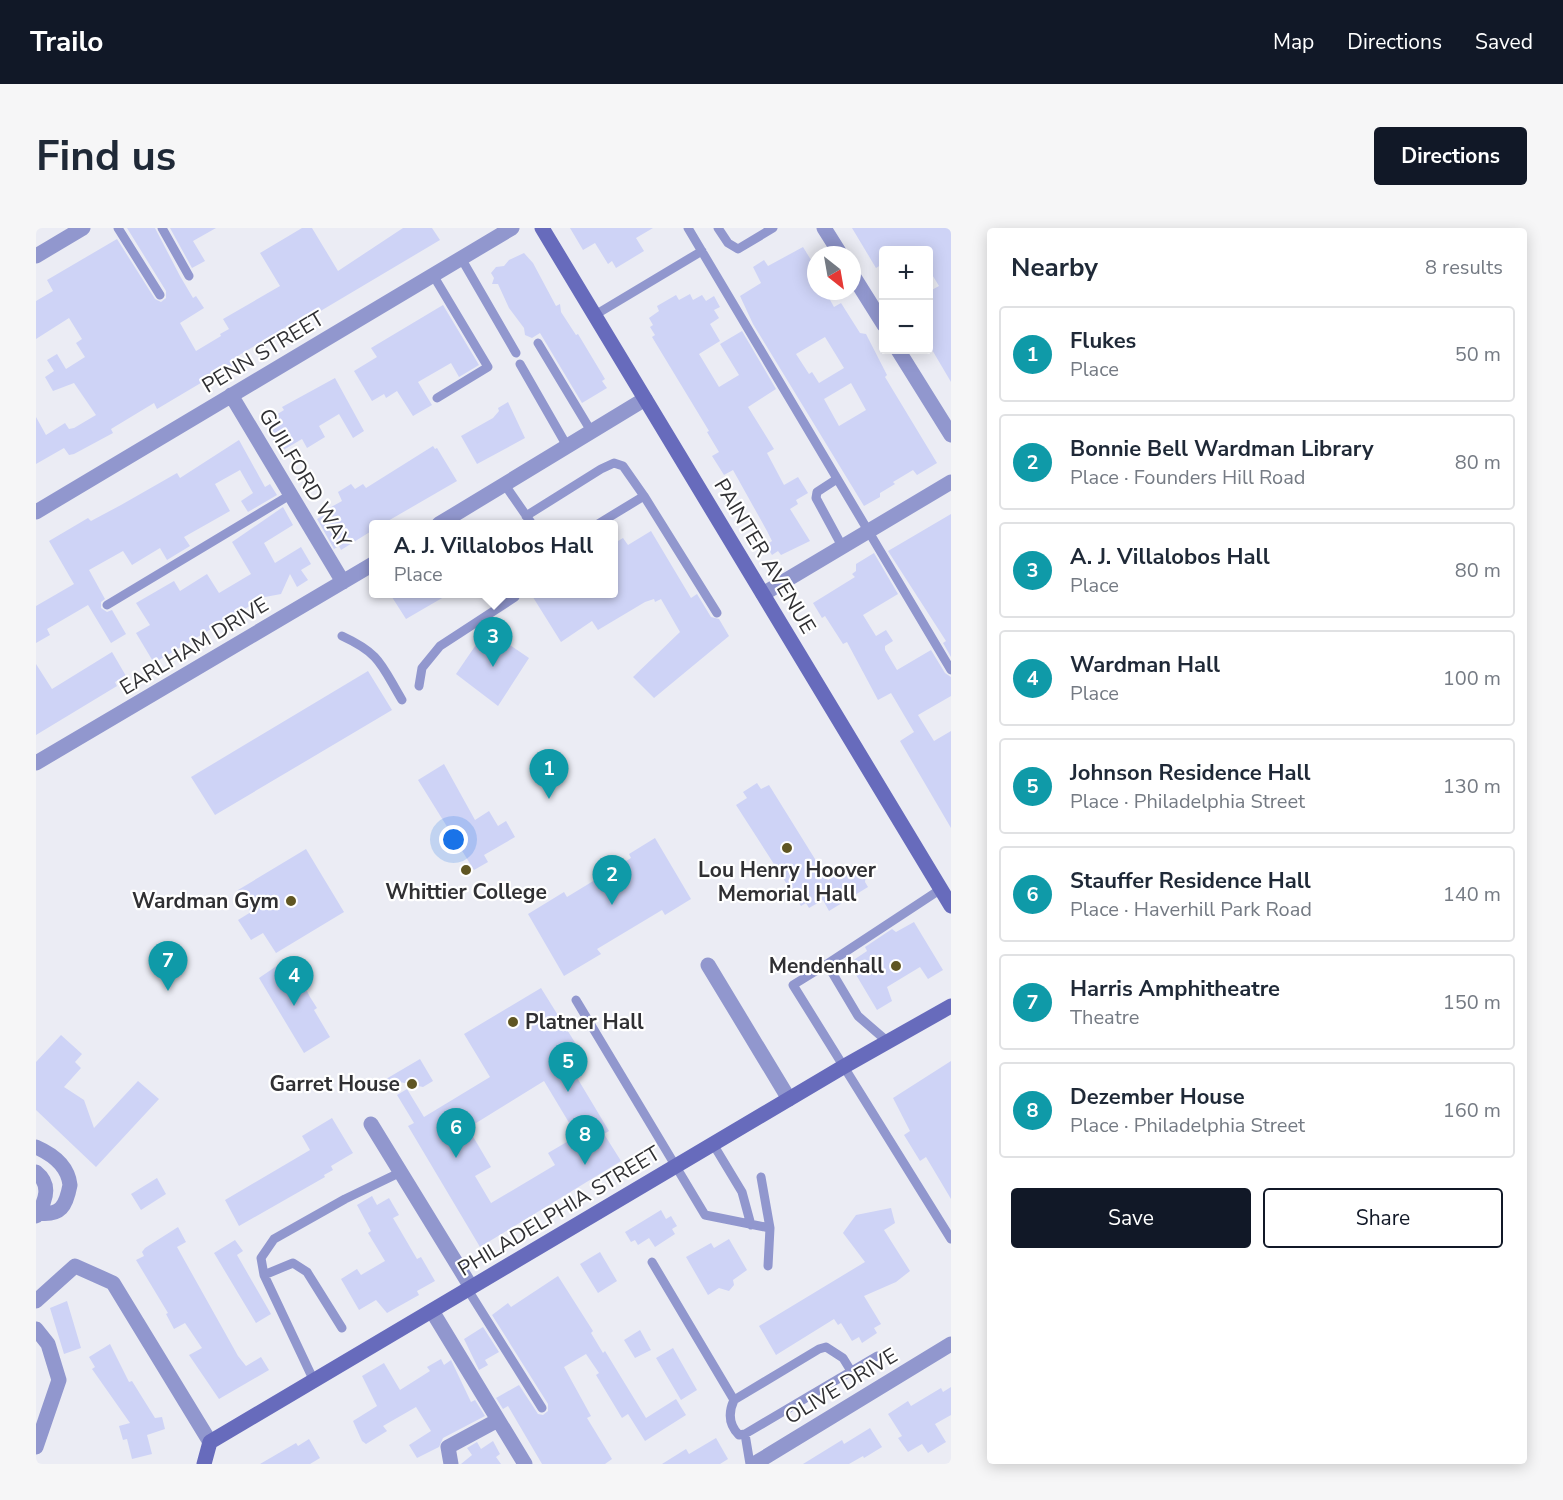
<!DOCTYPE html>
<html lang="en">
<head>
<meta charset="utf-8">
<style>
	body { margin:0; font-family:"Nunito Sans",sans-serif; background:#f6f6f7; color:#1f2937 }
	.controls { position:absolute; right:18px; top:18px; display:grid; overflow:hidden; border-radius:6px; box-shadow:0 3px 15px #0003 }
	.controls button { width:54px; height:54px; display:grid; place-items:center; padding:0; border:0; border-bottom:2px solid #e0e1e3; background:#fff; color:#1f2937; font:30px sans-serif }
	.compass { position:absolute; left:771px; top:18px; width:54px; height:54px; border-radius:50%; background:#fff; box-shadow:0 3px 15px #0003; rotate:149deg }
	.you { position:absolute; left:418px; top:612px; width:21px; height:21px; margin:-15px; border:4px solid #fff; border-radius:50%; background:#1a73e8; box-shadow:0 0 0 9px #1a73e833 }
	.badge { display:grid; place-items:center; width:39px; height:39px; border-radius:50%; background:#111827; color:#fff; font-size:20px; font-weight:700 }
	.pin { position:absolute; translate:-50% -50px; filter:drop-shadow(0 2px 3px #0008) }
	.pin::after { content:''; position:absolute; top:32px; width:21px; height:18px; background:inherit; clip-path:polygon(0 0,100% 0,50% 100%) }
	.popup { position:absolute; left:333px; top:292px; width:249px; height:78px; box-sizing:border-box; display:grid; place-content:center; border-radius:6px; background:#fff; filter:drop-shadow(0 2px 4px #0005); font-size:20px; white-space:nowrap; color:#747a83 }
	.popup b { font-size:22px; color:#1f2937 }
	.popup::after { content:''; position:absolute; left:50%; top:100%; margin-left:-12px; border:12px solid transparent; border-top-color:#fff }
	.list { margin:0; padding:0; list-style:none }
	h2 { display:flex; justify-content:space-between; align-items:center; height:78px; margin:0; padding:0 24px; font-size:26px }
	h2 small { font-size:20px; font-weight:400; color:#747a83 }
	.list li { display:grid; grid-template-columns:39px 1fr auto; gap:18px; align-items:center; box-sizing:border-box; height:96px; margin:0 12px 12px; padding:0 12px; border:2px solid #e0e1e3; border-radius:6px }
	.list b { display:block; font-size:22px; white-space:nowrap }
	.list p { margin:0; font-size:20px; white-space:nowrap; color:#747a83 }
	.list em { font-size:20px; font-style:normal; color:#747a83 }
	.actions { display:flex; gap:12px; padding:18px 24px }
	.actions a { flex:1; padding:14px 0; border:2px solid #111827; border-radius:6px; text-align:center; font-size:21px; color:#111827 }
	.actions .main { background:#111827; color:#fff }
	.map { position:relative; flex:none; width:915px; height:1236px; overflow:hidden; border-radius:6px }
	header { display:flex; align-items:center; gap:36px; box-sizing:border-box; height:84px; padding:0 30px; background:#111827; color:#fff }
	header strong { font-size:28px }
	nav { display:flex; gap:33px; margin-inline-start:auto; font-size:21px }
	.intro { display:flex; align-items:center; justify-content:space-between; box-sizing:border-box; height:144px; padding:0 36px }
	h1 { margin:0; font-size:42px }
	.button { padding:15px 27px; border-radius:6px; background:#111827; color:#fff; font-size:21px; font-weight:700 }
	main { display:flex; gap:36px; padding:0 36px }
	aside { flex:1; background:#fff; border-radius:6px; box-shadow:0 3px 15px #0003 }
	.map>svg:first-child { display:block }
	.building { fill:#ced3f6; fill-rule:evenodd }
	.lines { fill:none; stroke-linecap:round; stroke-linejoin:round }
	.lane { stroke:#9197ce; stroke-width:9 }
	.street { stroke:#9197ce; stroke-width:15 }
	.secondary { stroke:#676bbc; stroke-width:15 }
	.poi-dot { fill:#605623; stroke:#fff; stroke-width:2 }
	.labels { text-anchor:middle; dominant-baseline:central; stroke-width:4.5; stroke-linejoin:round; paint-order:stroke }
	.street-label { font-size:21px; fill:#303033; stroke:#fff }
	.poi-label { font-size:21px; font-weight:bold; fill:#303033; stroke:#fff; text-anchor:end }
</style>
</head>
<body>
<header>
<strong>Trailo</strong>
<nav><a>Map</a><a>Directions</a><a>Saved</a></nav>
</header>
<div class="intro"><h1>Find us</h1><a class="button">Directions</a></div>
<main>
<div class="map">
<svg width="915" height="1236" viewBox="0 0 915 1236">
	<rect width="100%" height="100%" fill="#ebecf4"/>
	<path class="building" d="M91,0H119L144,48L157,70L160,68L168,80L144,95L160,123L185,108L184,106L193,101L187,91L244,58L224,25L266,0H276L302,43L367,0H396L404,12L266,94L263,91L230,111L200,129L203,136L186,145L185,143L121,181L118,175L75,201L77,205L38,226L33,227L28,220L0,236V189L10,207L29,195L33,201L38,200L60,187L38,155L17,163L9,149L18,143L11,132L21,126L30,141L49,129L40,115L46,111L33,90L0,111V73L17,63L11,52L81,11L119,71L125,74L130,70V63Z
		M134,0H180L157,13L169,33L156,40Z
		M534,0H617L600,10L608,23L580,40L576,33L572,36L559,15L547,22Z
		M816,0H915V154L892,115V64L903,58L892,40V22H848V35L840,40Z
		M767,19L780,40V63H789L798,79L805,75L824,105L830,106L851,147L849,149L901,235L881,247L877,242L857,254L859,256L844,265V269L828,278L717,96L704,68L725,55L717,39L728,32L732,38ZM789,109L808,140L783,155L776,144L773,146L760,126ZM815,155L830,182L803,198L788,171Z
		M488,25L497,35L520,78L524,76L525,84L540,107L542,106L569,151L566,153L571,160L546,175L504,105L496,110L489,107L488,100L473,80L462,56H456L458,50L455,45L460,39L468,38L473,32Z
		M654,66L657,72L666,67L670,73L678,68L684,79L678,82L683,90L674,96L684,113L663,126L683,159L703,147L684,116L706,103L740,161L712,179L738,221L731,225L748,257L762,249L772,265L760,272L762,276L754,281L774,313L745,327L742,323L736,327L730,317L736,313L731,303L697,242L688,247L676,228L683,224L671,204L673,203L616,109L619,107L614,99L617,97L613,90L623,83L621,78L640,67L643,72Z
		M407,77L443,137L423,149L415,135L382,154L396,177L377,188L361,163L350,170L348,166L336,173L318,143L341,129L335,120Z
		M299,150L328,203L317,210L303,186L283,198L289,209L271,220L266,211L244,224L230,198L234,196L232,192L248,182L246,179Z
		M472,174L489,210L441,236L425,208L457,190L463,183L462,180Z
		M203,212L229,259L234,256L241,267L212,284L205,273L217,265L204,242L179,256L194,283L148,309L154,318L131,332L124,320L96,337L87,323L53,342L69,371L65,374V380L71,384L76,382L90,406L75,415L52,377L11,401L14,407L0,415V378L38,356L13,313L52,290L55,293L85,277L141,245L144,250Z
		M397,218L399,221L401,220L421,253L345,297H337V302L305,322L303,318L298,321L281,291L290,286L288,283L306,273L302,264L315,256L319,261L327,256L330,260Z
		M247,279L257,297L228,315L239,335L265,319L275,336L265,342L272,352L261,359L254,346L245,366L229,369L118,435L100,405L114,397L100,375L138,353L144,363L171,346L183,365L215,346L196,314Z
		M915,286V429L907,415L910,413L852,323Z
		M615,303L655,370L661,366L675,389L683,391L693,408L618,470L597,449L644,404L625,371L619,374L618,371L609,374L562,402L556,393L525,414L495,366H577V316L587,310L592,317Z
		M838,325L862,366L827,387L840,408L850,402L857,413L849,418V422L861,442L895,422L909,445L915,449V468L882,487L898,513L915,503V600L864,513L878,504L855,465L842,472L811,414L807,416L789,388L786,390L777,375L819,349L816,346L820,343V336Z
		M354,366H413L370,391Z
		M448,405L463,415L465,411L493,430L462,478L420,446Z
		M76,424L90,448L79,454L81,458L0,507V436L16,461Z
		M332,443L356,482L179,587L155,549Z
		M408,536L439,592L453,583L462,598L470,593L479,609L448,627L452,634L438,642L382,552Z
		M721,555L725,561L733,557L792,652L818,636L822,642H828L830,646L829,654L832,659L793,683L787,672L773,680L770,675L765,678L700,577L711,570L707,564Z
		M619,610L655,671L629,687L626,682L561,721L565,726L528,748L492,686L528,664L531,669L595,630L593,626Z
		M270,621L308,684L240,725L227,705L215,712L202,692L215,684L202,662Z
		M878,694L907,742L892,751L884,739L851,759L856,773L841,782L813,735L831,723L829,719L856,701L860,704Z
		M248,733L265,761L269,759L274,769L281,780L278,782L294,809L268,825L223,750Z
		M505,760L548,829L534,838L573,903L568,906L585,933L444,1019L372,898L378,895L361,867L371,861L388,889L454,849L428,806ZM508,853L541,908L512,925L519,937L455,975L439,948L455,939L432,900Z
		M25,807L46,826L39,834L45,840L28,859L48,872L58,900L102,853L123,871L60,939L0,882V834Z
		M384,831L397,853L387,859L350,851Z
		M915,833V971L890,929L884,933L868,907L874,903L857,870Z
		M296,890L317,925L295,938L297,942L288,947L289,949L203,998L189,972L274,922L266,908Z
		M121,950L130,966L105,982L95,966Z
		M336,968L341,977L353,970L363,987L357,990L381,1031L385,1029L399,1053L381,1063L383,1067L351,1085L340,1072L323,1082L305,1051L321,1041L325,1047L349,1033L332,1005L335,1003L321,977Z
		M855,980L859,995L848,1002L874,1043L860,1054L828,1068L845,1096L838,1100L841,1105L826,1115L823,1109L816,1113L805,1095L802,1097L798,1091L740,1127L723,1098L829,1034L807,1005L809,1002L820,987Z
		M625,982L630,991L635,988L641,998L636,1001L639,1006L619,1019L613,1010L602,1017L599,1012L595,1014L589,1004Z
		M142,999L150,1014L141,1019L202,1128L210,1138L225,1129L233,1142L183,1171L153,1127L166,1120L149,1095L138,1101L130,1086L132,1085L100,1032L108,1028L106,1024L109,1020Z
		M693,1011L711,1042L697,1052L698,1057L693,1063L683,1060L672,1067L650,1029L675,1015L678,1020Z
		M199,1012L207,1023L201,1027L235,1086L220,1095L178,1025Z
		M564,1024L581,1053L562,1065L544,1036Z
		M522,1048L557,1103L555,1105L567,1125L569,1123L610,1190L640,1171L650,1187L609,1213L592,1186L586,1190L560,1147L563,1145L550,1126L528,1139L555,1188L551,1190L576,1231L569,1236H506L472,1178L467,1181L460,1170L483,1157L502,1186L507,1187L512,1183V1176L456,1087L472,1075L475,1079Z
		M31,1073L45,1120L28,1126L14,1080Z
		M447,1099L463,1124L449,1132L452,1137L443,1142L428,1111Z
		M604,1102L615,1122L599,1130L588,1112Z
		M74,1116L93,1154L96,1153L119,1190L126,1189L129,1201L111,1207L116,1226L96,1231L91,1211L87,1212L83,1198L94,1195L56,1141L59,1139L53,1129Z
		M637,1120L661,1162L645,1172L620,1130Z
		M405,1131L408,1137L415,1132L435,1174L439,1172L449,1188L407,1210L403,1219L381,1230L373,1217L395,1203L380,1179L347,1198L351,1203L330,1216L326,1213L317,1193L341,1178L326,1148L348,1135L364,1162L394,1143L391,1139Z
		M915,1159V1187L899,1196L910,1214L892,1225L886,1216L872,1224L862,1210L866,1208L852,1186L872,1173L875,1178L905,1160L907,1164Z
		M834,1200L846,1219L828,1230L827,1228L813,1236H767L806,1212L808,1216Z
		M680,1210L692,1231L684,1236H626L650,1221L653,1226Z
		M273,1211L284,1230L274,1236H224L260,1215L262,1218Z
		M457,1213L464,1226L460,1229L465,1236H425L436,1227L431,1220L441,1214L445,1221Z"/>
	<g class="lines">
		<path class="lane" d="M82,0L124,67
			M126,0L153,48
			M652,0L915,442
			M682,0L692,15L702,21L737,0
			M425,30L480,125
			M397,47L452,139L401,170
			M559,87L666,23
			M502,115L555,203
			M484,136L531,218
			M801,251L781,264L780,270L806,318
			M469,257L496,296
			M608,268L681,385
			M490,288L565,241L578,235L587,238L608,268L562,296
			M71,377L254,267
			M306,408C345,426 345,437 366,472
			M383,458L386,440L404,418L479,369V366
			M791,736L757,757L915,1011
			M540,772L669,987L734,1000L732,1038
			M852,814L822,788L791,736L905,661
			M677,916L706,964L715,997
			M725,949L734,1000
			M616,1034L698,1172
			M228,1047L257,1035L271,1044L306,1100
			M432,1062L506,1180
			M815,1143L807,1130L790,1119L783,1121L698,1172C692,1185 693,1197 703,1207L709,1206L841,1128
			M278,1153L228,1047L225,1030L238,1011L309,971L365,944
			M709,1206L714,1236"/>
		<path class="street" d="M788,0L805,27
			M0,28L47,0
			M816,46L848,97
			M862,122L915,207
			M195,167L307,354
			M0,284L476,0
			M403,296L609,171
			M727,366L915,254
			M0,535L337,336
			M672,737L753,871
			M335,896L435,1059
			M0,919C16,926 32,938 34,957C30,978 25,988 2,985
			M0,944C16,957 10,973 0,988
			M0,1073L39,1038L77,1055L174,1214
			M396,1083L489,1236
			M0,1101L12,1116L23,1152L0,1219
			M415,1236L412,1219L462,1192
			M718,1236L915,1116"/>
		<path class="secondary" d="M506,0L915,678
			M168,1236L174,1214L807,839L915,778"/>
	</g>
	<g class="poi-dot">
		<circle cx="751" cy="620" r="6"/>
		<circle cx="430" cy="642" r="6"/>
		<circle cx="255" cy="673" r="6"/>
		<circle cx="860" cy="738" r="6"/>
		<circle cx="477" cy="794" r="6"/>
		<circle cx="376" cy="856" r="6"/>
	</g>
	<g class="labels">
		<g class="street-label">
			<text transform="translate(227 124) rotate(-31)">PENN STREET</text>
			<text transform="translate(269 250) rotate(59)">GUILFORD WAY</text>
			<text transform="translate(729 328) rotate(59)">PAINTER AVENUE</text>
			<text transform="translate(158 418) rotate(-31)">EARLHAM DRIVE</text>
			<text transform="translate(523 983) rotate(-31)">PHILADELPHIA STREET</text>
			<text transform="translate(805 1158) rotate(-31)">OLIVE DRIVE</text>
		</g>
		<g class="poi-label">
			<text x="751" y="642" text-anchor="middle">Lou Henry Hoover<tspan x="751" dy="24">Memorial Hall</tspan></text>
			<text x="430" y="664" text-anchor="middle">Whittier College</text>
			<text x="243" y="673">Wardman Gym</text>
			<text x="848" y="738">Mendenhall</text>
			<text x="489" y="794" text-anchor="start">Platner Hall</text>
			<text x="364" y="856">Garret House</text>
		</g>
	</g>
</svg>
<div class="controls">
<button>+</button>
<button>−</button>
</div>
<svg class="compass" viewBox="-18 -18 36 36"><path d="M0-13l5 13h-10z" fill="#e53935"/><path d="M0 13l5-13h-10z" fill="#747a83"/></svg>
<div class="you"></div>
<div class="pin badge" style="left:513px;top:571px;background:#0f9aa8">1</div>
<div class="pin badge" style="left:576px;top:677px;background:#0f9aa8">2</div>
<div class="pin badge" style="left:457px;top:439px;background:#0f9aa8">3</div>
<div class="popup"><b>A. J. Villalobos Hall</b>Place</div>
<div class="pin badge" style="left:258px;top:778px;background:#0f9aa8">4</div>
<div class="pin badge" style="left:532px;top:864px;background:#0f9aa8">5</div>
<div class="pin badge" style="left:420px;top:930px;background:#0f9aa8">6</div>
<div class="pin badge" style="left:132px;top:763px;background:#0f9aa8">7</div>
<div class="pin badge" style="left:549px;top:937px;background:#0f9aa8">8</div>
</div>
<aside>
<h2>Nearby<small>8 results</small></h2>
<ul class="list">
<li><span class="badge" style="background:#0f9aa8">1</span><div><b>Flukes</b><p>Place</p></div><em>50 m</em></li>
<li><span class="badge" style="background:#0f9aa8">2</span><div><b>Bonnie Bell Wardman Library</b><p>Place · Founders Hill Road</p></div><em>80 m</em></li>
<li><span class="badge" style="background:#0f9aa8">3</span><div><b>A. J. Villalobos Hall</b><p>Place</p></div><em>80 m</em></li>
<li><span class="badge" style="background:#0f9aa8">4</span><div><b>Wardman Hall</b><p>Place</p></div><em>100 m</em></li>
<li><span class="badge" style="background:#0f9aa8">5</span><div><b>Johnson Residence Hall</b><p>Place · Philadelphia Street</p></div><em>130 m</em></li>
<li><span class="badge" style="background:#0f9aa8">6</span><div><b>Stauffer Residence Hall</b><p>Place · Haverhill Park Road</p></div><em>140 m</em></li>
<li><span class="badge" style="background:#0f9aa8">7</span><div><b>Harris Amphitheatre</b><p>Theatre</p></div><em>150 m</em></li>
<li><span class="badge" style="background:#0f9aa8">8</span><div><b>Dezember House</b><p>Place · Philadelphia Street</p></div><em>160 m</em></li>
</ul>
<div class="actions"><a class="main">Save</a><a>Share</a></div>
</aside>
</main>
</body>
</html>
